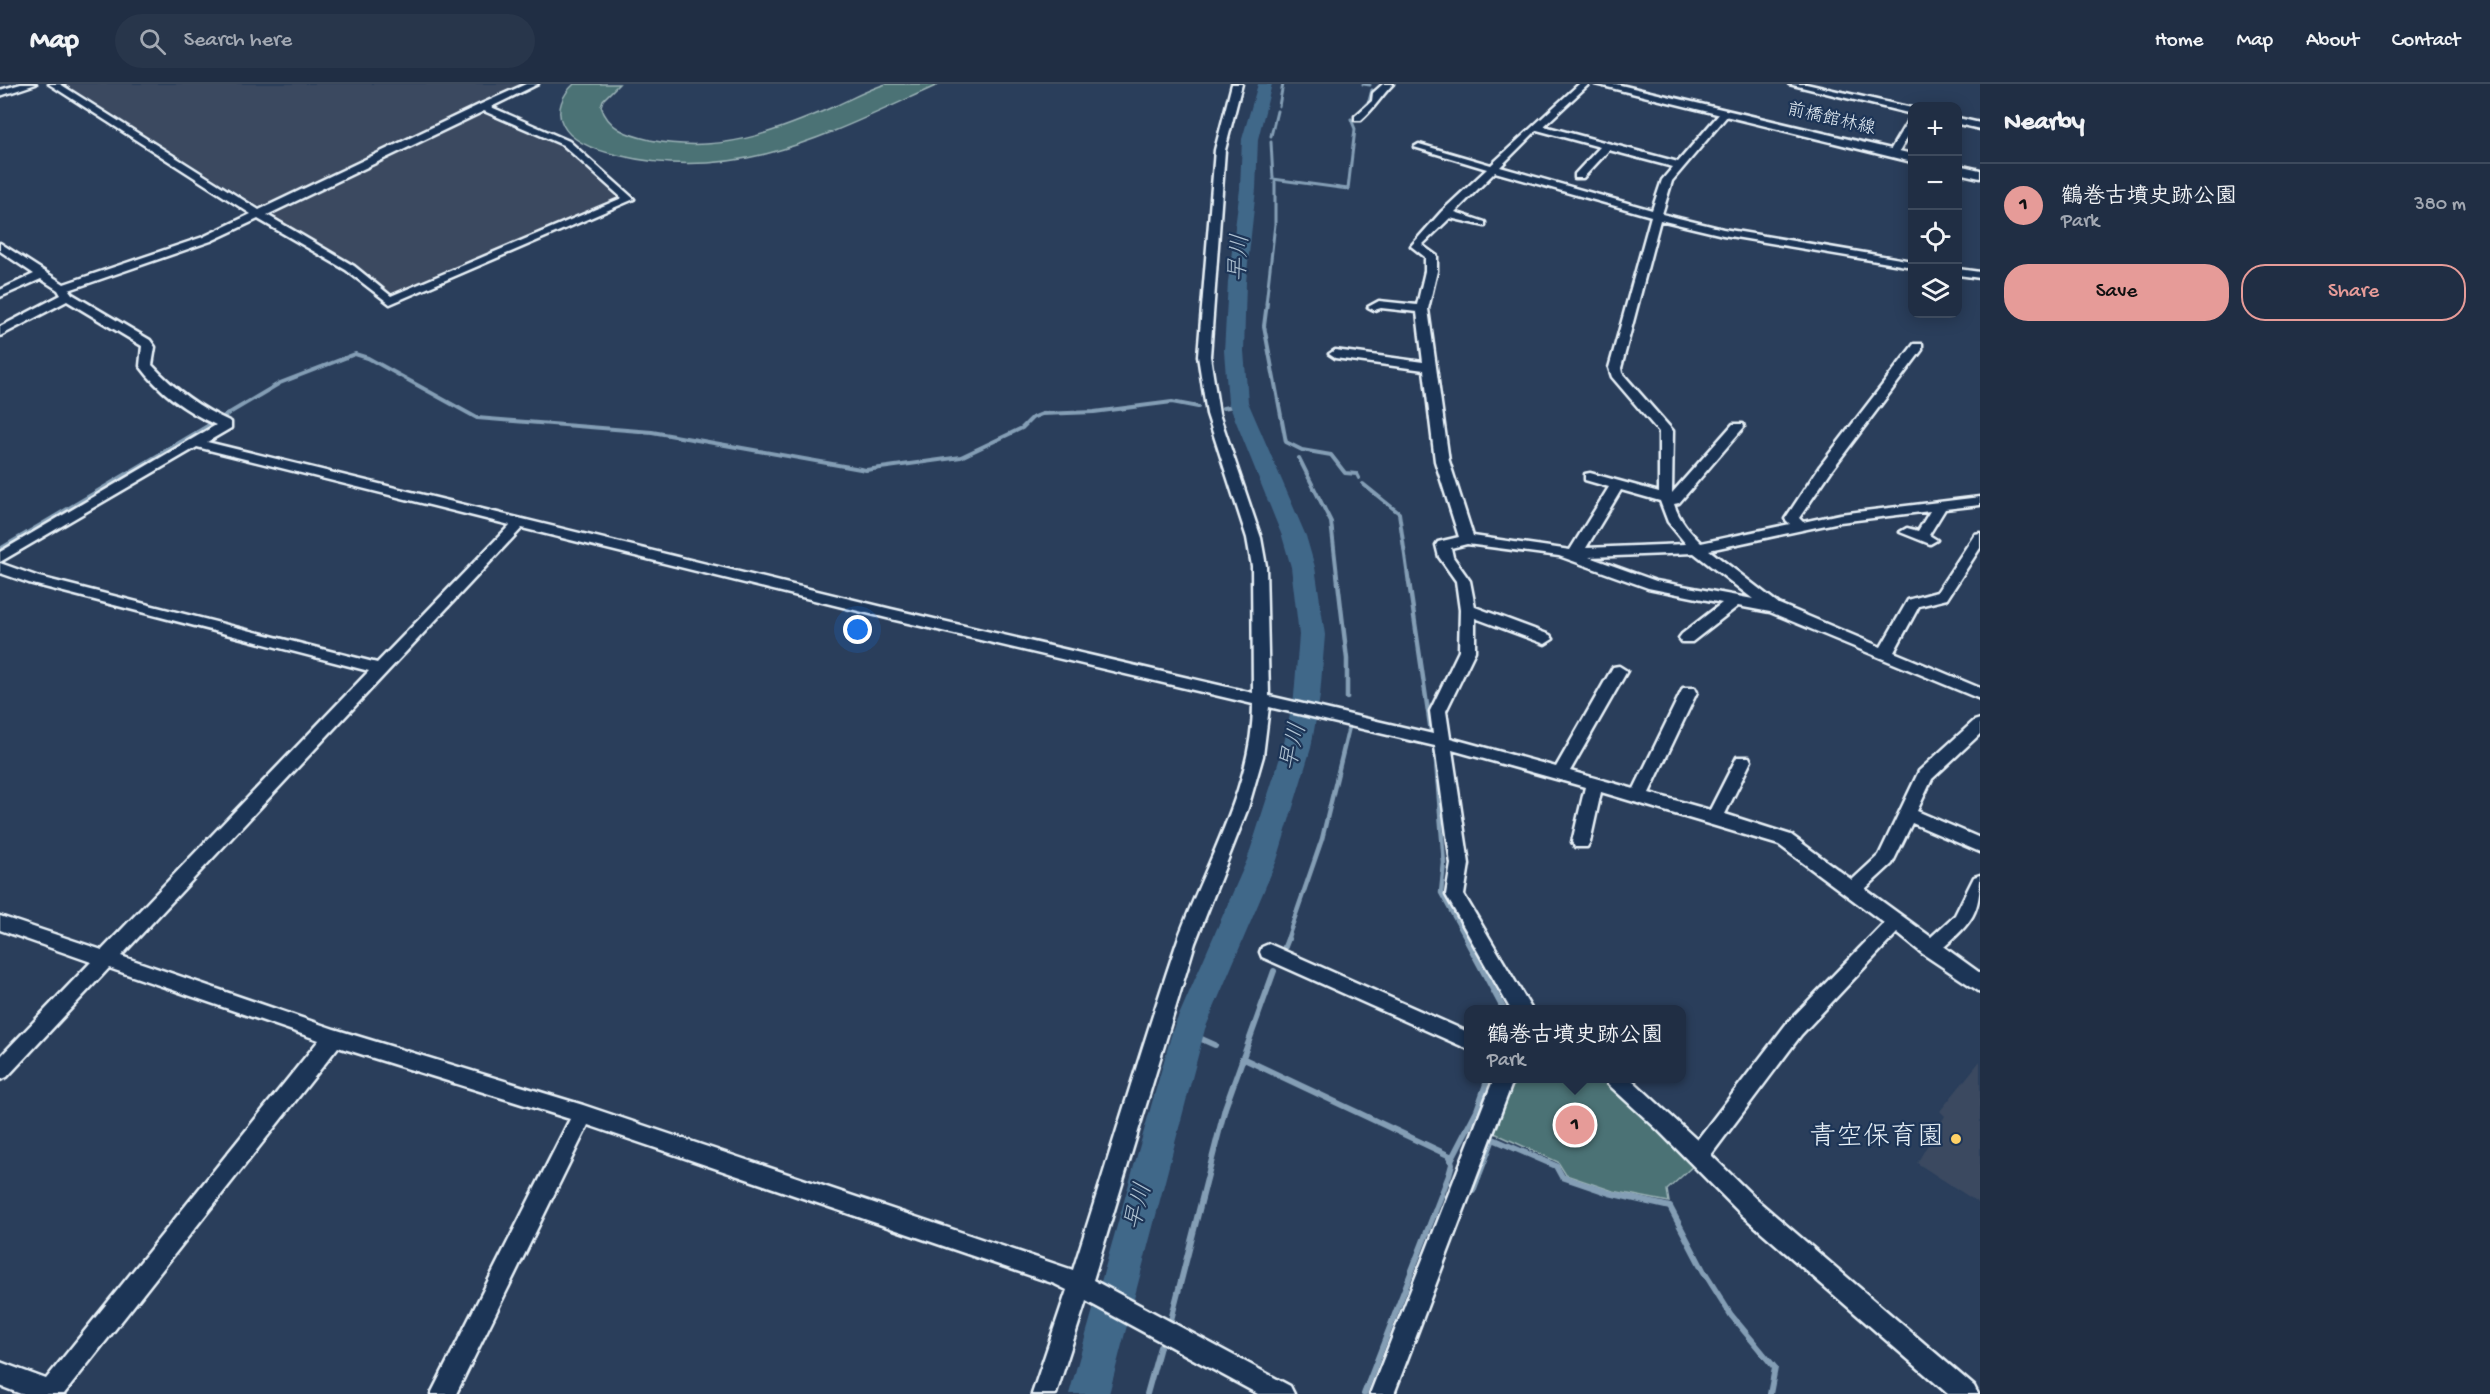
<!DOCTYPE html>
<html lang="en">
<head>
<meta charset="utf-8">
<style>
	body { margin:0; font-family:"Gochi Hand","Klee One",sans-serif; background:#28364b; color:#f1f3f6 }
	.controls { position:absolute; right:18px; top:18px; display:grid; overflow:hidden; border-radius:12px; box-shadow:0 3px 15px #0003 }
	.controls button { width:54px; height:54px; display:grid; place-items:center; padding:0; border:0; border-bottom:2px solid #3d4a5d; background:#202e44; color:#f1f3f6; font:30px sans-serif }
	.you { position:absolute; left:858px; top:546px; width:21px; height:21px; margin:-15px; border:4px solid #fff; border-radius:50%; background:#1a73e8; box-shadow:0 0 0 9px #1a73e833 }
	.badge { display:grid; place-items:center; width:39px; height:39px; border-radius:50%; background:#e69b98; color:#111; font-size:20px; font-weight:700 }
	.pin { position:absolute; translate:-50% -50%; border:3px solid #fff; box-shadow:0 2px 6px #0006 }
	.popup { position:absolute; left:1464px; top:921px; width:222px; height:78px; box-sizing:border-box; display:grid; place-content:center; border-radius:12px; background:#202e44; filter:drop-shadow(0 2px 4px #0005); font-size:20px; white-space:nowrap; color:#a2a8b2 }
	.popup b { font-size:22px; color:#f1f3f6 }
	.popup::after { content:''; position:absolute; left:50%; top:100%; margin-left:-12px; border:12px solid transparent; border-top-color:#202e44 }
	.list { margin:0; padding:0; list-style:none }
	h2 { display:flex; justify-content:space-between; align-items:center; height:78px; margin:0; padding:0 24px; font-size:26px }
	h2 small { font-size:20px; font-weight:400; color:#a2a8b2 }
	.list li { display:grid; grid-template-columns:39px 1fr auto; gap:18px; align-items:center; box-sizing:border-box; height:84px; padding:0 24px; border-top:2px solid #3d4a5d }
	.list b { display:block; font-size:22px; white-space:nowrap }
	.list p { margin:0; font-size:20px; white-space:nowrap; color:#a2a8b2 }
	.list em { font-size:20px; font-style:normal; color:#a2a8b2 }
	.actions { display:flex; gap:12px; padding:18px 24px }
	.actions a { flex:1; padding:14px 0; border:2px solid #e69b98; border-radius:24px; text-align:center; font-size:21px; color:#e69b98 }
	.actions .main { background:#e69b98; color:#111 }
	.icon { flex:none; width:33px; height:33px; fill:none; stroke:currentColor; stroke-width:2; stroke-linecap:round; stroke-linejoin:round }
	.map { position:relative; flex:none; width:1980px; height:1310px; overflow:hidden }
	header { display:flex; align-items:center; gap:36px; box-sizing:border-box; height:84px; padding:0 30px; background:#202e44; border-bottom:2px solid #3d4a5d }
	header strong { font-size:28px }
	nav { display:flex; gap:33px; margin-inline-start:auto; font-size:21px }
	.search { width:420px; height:54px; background:#28364b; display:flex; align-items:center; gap:15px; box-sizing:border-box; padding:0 21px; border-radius:33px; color:#a2a8b2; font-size:22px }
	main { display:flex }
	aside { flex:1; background:#202e44 }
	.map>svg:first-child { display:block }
	.built { fill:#3a4960 }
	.green { fill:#4c7275; stroke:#9ab2b6; stroke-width:1.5 }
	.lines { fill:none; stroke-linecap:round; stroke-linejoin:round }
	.stream-far3 { stroke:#849eb5; stroke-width:3 }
	.stream-far2 { stroke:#849eb5; stroke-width:4 }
	.stream-far1 { stroke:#849eb5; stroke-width:4.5 }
	.stream { stroke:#849eb5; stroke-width:6 }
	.river { fill:#416789; fill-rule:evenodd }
	.minor-casing { stroke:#e8f1f8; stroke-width:5 }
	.major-casing { stroke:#e8f1f8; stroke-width:5 }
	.minor { fill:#1d3557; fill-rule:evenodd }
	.major { fill:#1d3557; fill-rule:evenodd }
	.poi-dot { fill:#ffd166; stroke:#1d3557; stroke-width:2 }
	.labels { text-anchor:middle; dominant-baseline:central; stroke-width:4.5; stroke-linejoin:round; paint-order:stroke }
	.far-street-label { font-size:18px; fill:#e8f1f8; stroke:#1d3557 }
	.water-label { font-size:24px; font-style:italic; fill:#aec1d1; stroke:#1d3557 }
	.near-poi-label { font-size:27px; fill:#e8f1f8; stroke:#1d3557; text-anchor:end }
</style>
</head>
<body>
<header>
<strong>Map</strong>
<div class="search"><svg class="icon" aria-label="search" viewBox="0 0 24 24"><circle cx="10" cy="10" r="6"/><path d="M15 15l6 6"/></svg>Search here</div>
<nav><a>Home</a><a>Map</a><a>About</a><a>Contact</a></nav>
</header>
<main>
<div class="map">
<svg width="1980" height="1310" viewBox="0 0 1980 1310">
	<rect width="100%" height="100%" fill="#2a3e5b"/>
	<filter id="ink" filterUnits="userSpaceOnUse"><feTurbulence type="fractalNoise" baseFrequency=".0167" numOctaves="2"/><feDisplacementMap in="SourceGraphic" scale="12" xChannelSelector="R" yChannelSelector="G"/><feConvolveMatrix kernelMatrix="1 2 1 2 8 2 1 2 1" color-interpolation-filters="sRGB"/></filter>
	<g filter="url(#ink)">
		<path class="built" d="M64,0H524L451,33L263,125Z
			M481,27L561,61L619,114L435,192L391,214L357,182L268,129Z
			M1980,977V1120L1917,1079L1945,1032L1940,1027Z"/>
		<path class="green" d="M574,0H619L603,16L601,22C608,45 628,51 650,56C719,70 774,49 835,22C851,15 869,5 886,0C902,0 924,0 940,0C832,48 741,101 617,71C599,67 572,59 563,41C555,26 563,10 574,0Z
			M1510,995H1607L1695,1080L1667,1106L1669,1118L1613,1107L1566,1091L1558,1078L1490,1047Z"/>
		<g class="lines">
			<path class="stream-far3" d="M1363,0L1370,1
				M1279,22L1283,0
				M1356,31L1369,17L1372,6
				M1271,52L1277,27
				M1271,58L1273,95L1348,105L1355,45L1351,35
				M1266,220L1275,140V98"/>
			<path class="stream-far2" d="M1267,219L1264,242L1286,358L1302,366L1331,371L1345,389L1357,390L1359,394
				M1223,324L1239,321
				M1299,374L1331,438L1338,500
				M1363,400L1399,429L1409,500
				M0,465L280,299L355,270L368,274L477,334L652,348L866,386L961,373L1022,344L1032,334L1042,330L1094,328L1172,318L1198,323"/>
			<path class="stream-far1" d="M1338,498L1347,575V614
				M1409,498L1431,648
				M1435,665L1444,779L1441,809L1467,856
				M1287,856L1322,755L1349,643"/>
			<path class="stream" d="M1466,855L1504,926
				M1284,865L1288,855
				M1188,949L1215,961
				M1242,974L1450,1072L1452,1080L1449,1091L1364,1310
				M1451,1076L1477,1026L1488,994
				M1473,1107L1493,1055L1556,1082L1562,1093L1609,1109L1670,1123L1704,1188L1731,1231L1775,1284L1770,1310
				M1171,1236L1225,1024L1274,887
				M1147,1310L1160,1263"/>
			<path class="river" d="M1258,0H1272L1258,55L1256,105L1246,198L1244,267L1248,318L1306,452L1315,483L1325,551L1320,612L1311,664L1277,776L1205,945L1109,1310H1069L1173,945L1247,776L1283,664L1294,612L1299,551L1291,483L1282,452L1228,318L1224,267L1228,198L1240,105L1242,55Z"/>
			<defs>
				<path id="minor" d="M21,0H36L0,12V6Z
					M49,0H60L259,126L479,21L526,0H538L491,23L569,57L634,115L390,220L346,186L258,135L211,157L69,206L72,210L150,256L155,263L152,281C175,306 200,324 231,338V344L207,358L891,525L1253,609L1252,482L1247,454L1207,330L1198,272L1215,66L1232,0H1242L1225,66L1210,272L1219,330L1261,454L1266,482L1269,612L1433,650L1430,627L1459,567L1460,526L1456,497L1439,473L1436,461L1438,458L1459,453L1435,377L1424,286L1335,274L1329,270L1335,266L1423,278L1417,228L1381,224L1374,226L1368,223L1379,217L1417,221L1425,187V173L1411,162L1442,127L1487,85L1414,63L1419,60L1491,81L1579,0H1589L1544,42L1678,78L1721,28H1727V32L1672,97L1662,130L1723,145L1912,177V183L1723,151L1660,136L1621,284L1622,289L1673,347L1672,409L1733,340H1743L1744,343L1679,419L1674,420C1679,436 1690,448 1701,459L1790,440L1785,435L1820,382L1914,260H1922V266L1831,387L1799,434L1803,438L1840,430L1980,413V421L1945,425L1929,451L1937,456L1930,460L1900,448L1907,444L1918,447L1930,427L1840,438L1709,466L1779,520L1881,563L1908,516L1937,508L1975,450L1980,449V464L1947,515L1919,522L1894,568L1980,604V615L1770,528L1738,522L1692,558H1682L1679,554L1682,550L1722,519L1648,504L1559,472L1467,460L1451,464L1453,473L1470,497L1475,523L1550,551L1553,555L1545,560L1475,534V567L1446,627L1450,654L1556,683L1613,583L1619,582L1627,587L1570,687L1634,705L1683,604H1695L1697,608L1649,709L1710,726L1737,673H1749L1751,677L1725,730L1791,751L1852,796L1879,771L1919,687L1974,637L1980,635V650L1932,695L1917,727L1980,754V768L1912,739L1892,780L1865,805L1931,853L1955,831L1974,793L1980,791C1980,829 1972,838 1944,863L1980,889V908L1923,870L1897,849L1801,951L1711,1071L1757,1116L1974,1302L1978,1310H1948L1741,1130L1658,1046L1608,1000L1605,994H1630L1697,1056L1787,939L1884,839L1779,761L1601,708L1590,758L1587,763H1575L1572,758L1585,703L1452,666L1469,780L1464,811L1532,926H1511L1446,811L1451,780L1435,662L1269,623L1263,672L1248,724L1195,859L1093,1196L1290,1302L1294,1310H1258L1086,1217L1056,1310H1032L1067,1206L1055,1200L588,1041L456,1310H431L570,1035L338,963L64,1310H21L0,1302V1278L46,1295L319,956L109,884L7,993L0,996V973L91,878L0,846V832L102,866L369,587L29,499L0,489V479L39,493L377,579L510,441L197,363L0,478V468L216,341C187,328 159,308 140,282L142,262L67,217L0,252V243L61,211L58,206L41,195L0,213V206L34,190L0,167V159L64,200L203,153L251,130ZM484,27L563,61L622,114L391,212L354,182L267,131ZM1537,46L1600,63L1575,90V94H1583L1609,66L1673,83L1662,96L1652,126L1500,83ZM1495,88L1651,132L1609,284L1612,293L1659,348V408L1590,389L1585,390V396L1609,403L1570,466L1473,452L1449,377L1428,225L1437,187V172L1422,161L1450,134L1485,142V138L1455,128ZM1621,406L1660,417L1668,438L1686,460L1586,464ZM522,444L891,535L1253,620C1253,704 1203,783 1176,861C1140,968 1108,1077 1073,1186L583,1021L334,945L121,872ZM1694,469L1753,515L1656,497L1589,473Z
					M1383,0H1393C1381,12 1375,24 1361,36H1355V32L1372,17L1373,9Z
					M1789,0H1806L1912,24V30Z
					M1958,34L1980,39V45L1958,40Z
					M1912,35V45L1898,70L1890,72L1888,70L1907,38Z
					M1958,185L1980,188V194L1958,191Z
					M1269,860L1468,948V965L1262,873L1260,868L1262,863Z
					M1494,994H1514L1394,1310H1370Z"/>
				<path id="major" d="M1595,0H1616L1912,70V78Z
					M1958,81L1980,86V94L1958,89Z"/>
			</defs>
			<use href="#minor" class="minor-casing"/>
			<use href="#major" class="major-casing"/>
			<use href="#minor" class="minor"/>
			<use href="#major" class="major"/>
		</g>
	</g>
	<circle class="poi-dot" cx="1956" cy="1055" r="6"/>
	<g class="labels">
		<g class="far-street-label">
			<text transform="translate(1831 36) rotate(13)">前橋館林線</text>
		</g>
		<g class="water-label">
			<text transform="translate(1241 174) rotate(-86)">早川</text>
			<text transform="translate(1295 663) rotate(-77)">早川</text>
			<text transform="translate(1140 1123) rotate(-75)">早川</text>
		</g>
		<g class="near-poi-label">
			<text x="1944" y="1055">青空保育園</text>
		</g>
	</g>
</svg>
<div class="controls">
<button>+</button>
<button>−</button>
<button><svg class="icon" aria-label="locate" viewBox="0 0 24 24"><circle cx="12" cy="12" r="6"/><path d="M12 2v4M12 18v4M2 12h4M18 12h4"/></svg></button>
<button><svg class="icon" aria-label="layers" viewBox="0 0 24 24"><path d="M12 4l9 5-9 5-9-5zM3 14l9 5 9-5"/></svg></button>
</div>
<div class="you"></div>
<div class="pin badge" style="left:1575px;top:1041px">1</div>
<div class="popup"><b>鶴巻古墳史跡公園</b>Park</div>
</div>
<aside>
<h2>Nearby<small></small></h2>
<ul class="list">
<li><span class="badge">1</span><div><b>鶴巻古墳史跡公園</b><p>Park</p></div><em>380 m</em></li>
</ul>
<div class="actions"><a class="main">Save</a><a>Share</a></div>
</aside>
</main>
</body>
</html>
